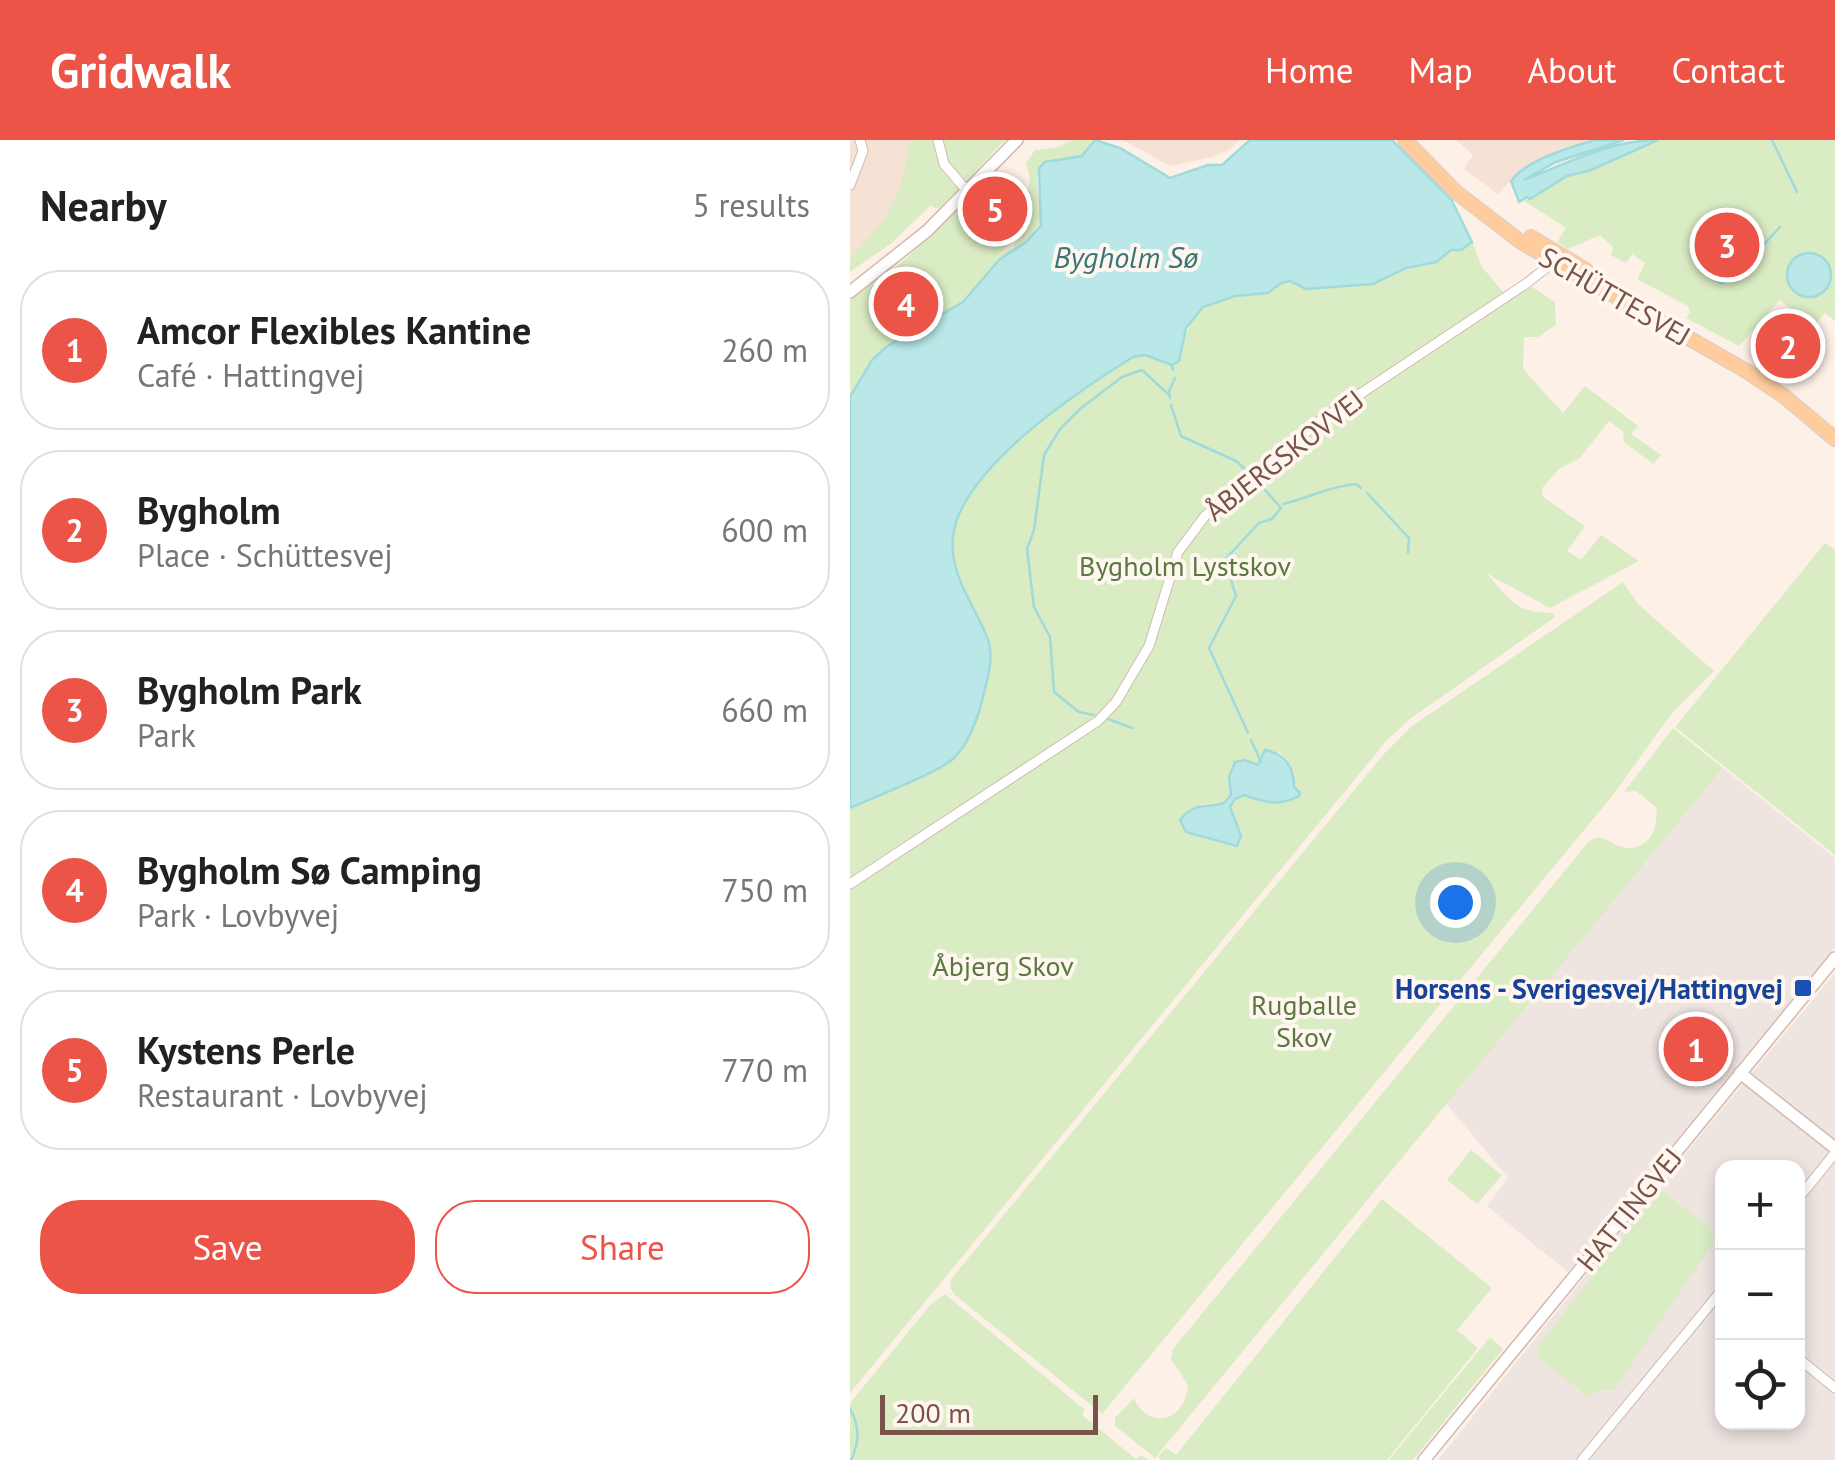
<!DOCTYPE html>
<html lang="en">
<head>
<meta charset="utf-8">
<style>
	body { margin:0; font-family:"PT Sans",sans-serif; background:#f6f6f6; color:#222 }
	.controls { position:absolute; right:30px; bottom:30px; display:grid; overflow:hidden; border-radius:20px; box-shadow:0 5px 15px #0003 }
	.controls button { width:90px; height:90px; display:grid; place-items:center; padding:0; border:0; border-bottom:2px solid #e0e0e0; background:#fff; color:#222; font:50px sans-serif }
	.scale { position:absolute; left:30px; bottom:25px; width:218px; box-sizing:border-box; padding-left:10px; border:5px solid #79534a; border-top:0; font-size:28px; line-height:35px; white-space:nowrap; color:#79534a; -webkit-text-stroke:8px #fff6ef; paint-order:stroke }
	.you { position:absolute; left:605px; top:762px; width:35px; height:35px; margin:-25px; border:8px solid #fff; border-radius:50%; background:#1a73e8; box-shadow:0 0 0 15px #1a73e833 }
	.badge { display:grid; place-items:center; width:65px; height:65px; border-radius:50%; background:#ec5447; color:#fff; font-size:32px; font-weight:700 }
	.pin { position:absolute; translate:-50% -50%; border:5px solid #fff; box-shadow:0 2px 10px #0006 }
	.list { margin:0; padding:0; list-style:none }
	h2 { display:flex; justify-content:space-between; align-items:center; height:130px; margin:0; padding:0 40px; font-size:42px }
	h2 small { font-size:32px; font-weight:400; color:#767676 }
	.list li { display:grid; grid-template-columns:65px 1fr auto; gap:30px; align-items:center; box-sizing:border-box; height:160px; margin:0 20px 20px; padding:0 20px; border:2px solid #e0e0e0; border-radius:40px }
	.list b { display:block; font-size:38px; white-space:nowrap }
	.list p { margin:0; font-size:32px; white-space:nowrap; color:#767676 }
	.list em { font-size:32px; font-style:normal; color:#767676 }
	.actions { display:flex; gap:20px; padding:30px 40px }
	.actions a { flex:1; padding:22px 0; border:2px solid #ec5447; border-radius:40px; text-align:center; font-size:35px; color:#ec5447 }
	.actions .main { background:#ec5447; color:#fff }
	.icon { flex:none; width:55px; height:55px; fill:none; stroke:currentColor; stroke-width:2; stroke-linecap:round; stroke-linejoin:round }
	.map { position:relative; flex:none; width:985px; height:1320px; overflow:hidden }
	header { display:flex; align-items:center; gap:60px; box-sizing:border-box; height:140px; padding:0 50px; background:#ec5447; color:#fff }
	header strong { font-size:48px }
	nav { display:flex; gap:55px; margin-inline-start:auto; font-size:35px }
	main { display:flex }
	aside { flex:1; background:#fff }
	.map>svg:first-child { display:block }
	.residential { fill:#f5e2d5 }
	.industrial { fill:#eee5e1; fill-rule:evenodd }
	.green { fill:#daecc4; fill-rule:evenodd }
	.water { fill:#bae8e8; stroke:#a0dadb; stroke-width:2.5 }
	.lines { fill:none; stroke-linecap:round; stroke-linejoin:round }
	.stream { stroke:#a0dadb; stroke-width:2.5 }
	.minor-casing { stroke:#d3baaf; stroke-width:11 }
	.tertiary-casing { stroke:#d3baaf; stroke-width:14 }
	.primary-casing { stroke:#d9cfcc; stroke-width:16 }
	.minor { stroke:#fff; stroke-width:9 }
	.tertiary { stroke:#fff; stroke-width:11 }
	.primary { stroke:#fecc9d; stroke-width:14 }
	.transit-dot { fill:#1a4fb4; stroke:#fff6ef; stroke-width:4 }
	.labels { text-anchor:middle; dominant-baseline:central; stroke-width:8; stroke-linejoin:round; paint-order:stroke }
	.street-label { font-size:28px; fill:#79534a; stroke:#fff6ef }
	.park-label { font-size:28px; fill:#587a3e; stroke:#fff6ef }
	.transit-label { font-size:28px; font-weight:bold; fill:#164399; stroke:#fff6ef; text-anchor:end }
	.water-label { font-size:30px; font-style:italic; fill:#3a7677; stroke:#fff6ef }
</style>
</head>
<body>
<header>
<strong>Gridwalk</strong>
<nav><a>Home</a><a>Map</a><a>About</a><a>Contact</a></nav>
</header>
<main>
<aside>
<h2>Nearby<small>5 results</small></h2>
<ul class="list">
<li><span class="badge">1</span><div><b>Amcor Flexibles Kantine</b><p>Café · Hattingvej</p></div><em>260 m</em></li>
<li><span class="badge">2</span><div><b>Bygholm</b><p>Place · Schüttesvej</p></div><em>600 m</em></li>
<li><span class="badge">3</span><div><b>Bygholm Park</b><p>Park</p></div><em>660 m</em></li>
<li><span class="badge">4</span><div><b>Bygholm Sø Camping</b><p>Park · Lovbyvej</p></div><em>750 m</em></li>
<li><span class="badge">5</span><div><b>Kystens Perle</b><p>Restaurant · Lovbyvej</p></div><em>770 m</em></li>
</ul>
<div class="actions"><a class="main">Save</a><a>Share</a></div>
</aside>
<div class="map">
<svg width="985" height="1320" viewBox="0 0 985 1320">
	<rect width="100%" height="100%" fill="#fdf1e7"/>
	<path class="residential" d="M0,0H60L51,51L30,88L0,117Z
		M273,0H390L378,11L362,17L320,26Z
		M606,0H744L714,11L667,34L648,54L614,29L623,15Z"/>
	<path class="industrial" d="M873,628L985,718V807L718,1132L637,1066L658,1038L596,963Z
		M985,833V1320H588L786,1073ZM872,1028H948V1282H872Z"/>
	<path class="green" d="M60,0H86L93,29L110,48L88,69L80,66L43,102L0,132V117C43,76 50,58 60,0Z
		M92,0H155L114,43L98,26Z
		M223,0H243L232,16L195,22L187,38L191,86L166,110L163,106L175,92L179,79L177,62L180,38L176,23L185,10L205,8Z
		M808,0H985V181L975,173L963,187L930,160L889,206L836,178L840,172L838,166L787,139L795,123L782,114L776,123L761,115L763,107L750,95L718,109L707,102L716,88L674,61L717,36L741,30Z
		M121,57L131,66L116,84L123,92L127,90L144,93L174,70L172,91L147,117L161,108L164,111L149,120L113,162L36,207L22,220L0,257V160L50,124Z
		M622,102L632,127L659,159L682,147L705,162L706,185L688,197H674L673,229L713,273L735,246L788,286L781,294L811,315L803,324L773,301L774,292L759,281L729,319L710,328L692,348L693,357L735,386L717,411L731,420L751,395L789,421L700,468L636,433C662,460 662,472 703,473L705,477L560,579L538,599L0,1253V668C22,658 90,632 104,618C120,602 130,572 135,549C139,531 144,514 137,497C124,464 99,435 103,397C110,329 230,250 284,217L295,215L321,225L329,221C337,182 344,164 387,156C397,154 410,156 419,152C428,148 430,143 440,141L523,144L556,128L586,122L601,110H611ZM412,613H430L443,631L444,647L450,653C431,669 415,662 394,655L385,659L380,667L389,689L387,706L349,694L352,664L374,663L381,655L380,637L408,625Z
		M975,403L985,410V715L825,587Z
		M773,442L788,464L864,531L822,573L763,655L252,1274L105,1155L100,1147L101,1139L534,614L562,586Z
		M823,588L873,628L305,1318L265,1286V1278L284,1258C299,1292 336,1281 338,1245L321,1219L323,1209L739,701L749,697C759,699 767,708 779,708C801,708 809,685 806,667L786,651L774,652Z
		M621,1010L652,1035L627,1064L597,1040Z
		M809,1049L860,1087L863,1104L764,1250L746,1251L738,1257L692,1221L686,1209Z
		M532,1059L642,1148L607,1190L628,1208L537,1320H312L308,1317L316,1308L326,1315Z
		M95,1154L235,1270L232,1275L286,1319L292,1315L298,1320H0V1263L82,1163Z
		M640,1197L653,1209L563,1320H539Z"/>
	<path class="water" d="M245,0L270,8L320,38L358,25H372L400,0H542L601,59L622,102L611,110H601L586,122L556,128L523,144L456,149L440,141L431,143L418,153L385,156L353,167L336,188L329,221L322,225L295,215L283,217C230,250 110,329 103,397C99,435 124,464 137,497C144,515 139,531 135,549C130,572 120,602 104,618C90,632 22,658 0,668V257L22,220L36,207L113,162L149,120L176,102L191,86L189,28L195,22L232,16Z
		M744,0H774L706,22L674,40C718,23 760,0 808,0L741,30L717,36L680,59L677,57L669,62L661,41C679,18 717,9 744,0Z
		M937 135a22 22 0 1 1 44 0a22 22 0 1 1-44 0Z
		M415,610C435,614 444,626 444,647L450,653L449,656C429,667 414,662 394,655L385,659L380,667L391,696L387,706L336,692L330,680C346,661 355,669 374,663L381,655L379,637L385,622L394,620L408,625Z"/>
	<g class="lines">
		<path class="stream" d="M922,0L947,52
			M863,138L871,143L881,140L930,87
			M322,225L323,230
			M320,258L319,251L325,238
			M321,265L331,296L386,321L397,331
			M517,353L559,398L558,413
			M433,364C459,358 480,346 506,344L511,348
			M244,575L229,572L204,552L200,497L184,467L177,409L184,390L194,315L210,289L230,269L272,237L292,230L319,255
			M258,579L282,588
			M398,593L359,508L386,456L379,434L368,427L409,383L422,379L431,368L406,340
			M401,600L411,622
			M0,1269C10,1286 10,1302 1,1320"/>
		<defs>
			<path id="minor" d="M88,0L94,24L117,51
				M0,45L13,11L10,0
				M0,744L248,581L266,562L299,506L328,412L355,376L471,280L677,143L696,128L700,120
				M948,1059L985,1013
				M948,1218L985,1248
				M732,1320L872,1150"/>
			<path id="tertiary" d="M0,152L77,91L167,0
				M890,933L985,1008
				M574,1320L985,818"/>
			<path id="primary" d="M555,0L606,52L671,102L898,232L935,257L985,299
				M681,97L736,130"/>
		</defs>
		<use href="#minor" class="minor-casing"/>
		<use href="#tertiary" class="tertiary-casing"/>
		<use href="#primary" class="primary-casing"/>
		<use href="#minor" class="minor"/>
		<use href="#tertiary" class="tertiary"/>
		<use href="#primary" class="primary"/>
	</g>
	<rect class="transit-dot" x="943" y="838" width="20" height="20" rx="5"/>
	<g class="labels">
		<g class="street-label">
			<text transform="translate(765 156) rotate(30)">SCHÜTTESVEJ</text>
			<text transform="translate(434 315) rotate(-38)">ÅBJERGSKOVVEJ</text>
			<text transform="translate(779 1069) rotate(-51)">HATTINGVEJ</text>
		</g>
		<g class="park-label">
			<text x="335" y="425">Bygholm Lystskov</text>
			<text x="153" y="825">Åbjerg Skov</text>
			<text x="454" y="864">Rugballe<tspan x="454" dy="32">Skov</tspan></text>
		</g>
		<g class="transit-label">
			<text x="933" y="848">Horsens - Sverigesvej/Hattingvej</text>
		</g>
		<g class="water-label">
			<text x="276" y="116">Bygholm Sø</text>
		</g>
	</g>
</svg>
<div class="controls">
<button>+</button>
<button>−</button>
<button><svg class="icon" aria-label="locate" viewBox="0 0 24 24"><circle cx="12" cy="12" r="6"/><path d="M12 2v4M12 18v4M2 12h4M18 12h4"/></svg></button>
</div>
<div class="scale">200 m</div>
<div class="you"></div>
<div class="pin badge" style="left:846px;top:909px">1</div>
<div class="pin badge" style="left:938px;top:206px">2</div>
<div class="pin badge" style="left:877px;top:105px">3</div>
<div class="pin badge" style="left:56px;top:164px">4</div>
<div class="pin badge" style="left:145px;top:69px">5</div>
</div>
</main>
</body>
</html>
